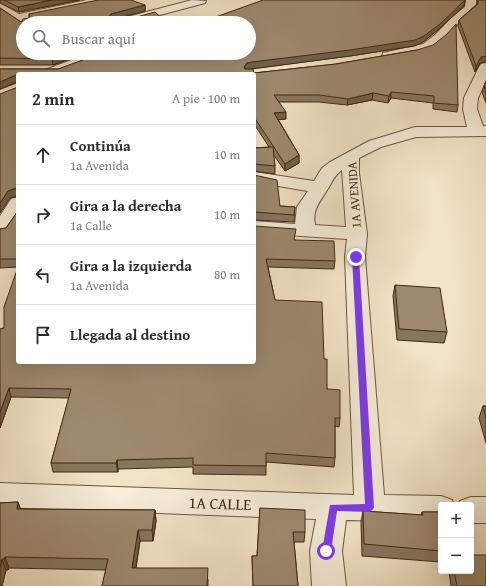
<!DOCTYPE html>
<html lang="es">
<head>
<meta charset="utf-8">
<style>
	body { margin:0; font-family:"Gentium Book Plus",serif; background:#f7f7f7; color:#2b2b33 }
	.controls { position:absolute; right:12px; bottom:12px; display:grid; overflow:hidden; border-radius:4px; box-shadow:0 4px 16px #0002 }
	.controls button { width:36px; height:36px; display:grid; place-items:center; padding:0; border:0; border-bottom:1px solid #e1e1e2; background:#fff; color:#2b2b33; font:20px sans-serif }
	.stop { position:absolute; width:12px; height:12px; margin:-9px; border:3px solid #7c3aed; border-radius:50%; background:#fff }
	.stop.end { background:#7c3aed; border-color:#fff; box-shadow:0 1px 4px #0008 }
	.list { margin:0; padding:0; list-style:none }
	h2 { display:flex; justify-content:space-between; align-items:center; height:52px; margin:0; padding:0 16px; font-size:17px }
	h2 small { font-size:13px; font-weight:400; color:#7c7c81 }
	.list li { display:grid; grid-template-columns:26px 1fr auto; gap:12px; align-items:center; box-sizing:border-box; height:60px; padding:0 16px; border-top:1px solid #e1e1e2 }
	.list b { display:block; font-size:15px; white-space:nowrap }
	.list p { margin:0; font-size:13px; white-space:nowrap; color:#7c7c81 }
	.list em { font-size:13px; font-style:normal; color:#7c7c81 }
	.icon { flex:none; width:22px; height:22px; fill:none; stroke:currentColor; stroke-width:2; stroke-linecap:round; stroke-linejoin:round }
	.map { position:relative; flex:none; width:486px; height:586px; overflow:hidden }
	.search { position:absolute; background:#fff; box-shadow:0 4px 16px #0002; left:16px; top:16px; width:240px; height:44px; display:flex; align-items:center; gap:10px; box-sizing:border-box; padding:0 14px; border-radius:22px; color:#7c7c81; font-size:15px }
	.panel { position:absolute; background:#fff; box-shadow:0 4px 16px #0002; left:16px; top:72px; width:240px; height:292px; border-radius:4px }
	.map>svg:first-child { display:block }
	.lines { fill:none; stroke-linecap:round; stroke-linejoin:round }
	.minor-casing { stroke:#6e563c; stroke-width:2 }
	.minor { fill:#f6edda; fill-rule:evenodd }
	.wall { fill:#87765f; stroke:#43270e }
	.shaded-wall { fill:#6e604d; stroke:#43270e }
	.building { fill:#9d896e; stroke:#43270e }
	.route { fill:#7c3aed }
	.labels { text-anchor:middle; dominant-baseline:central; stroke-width:3.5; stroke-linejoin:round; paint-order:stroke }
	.street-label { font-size:13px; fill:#43270e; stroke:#f6edda }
	.near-street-label { font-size:16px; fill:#43270e; stroke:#f6edda }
</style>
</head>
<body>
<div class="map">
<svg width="486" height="586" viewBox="0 0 486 586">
	<rect width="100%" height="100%" fill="#f1e3c6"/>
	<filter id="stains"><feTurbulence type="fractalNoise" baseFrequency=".005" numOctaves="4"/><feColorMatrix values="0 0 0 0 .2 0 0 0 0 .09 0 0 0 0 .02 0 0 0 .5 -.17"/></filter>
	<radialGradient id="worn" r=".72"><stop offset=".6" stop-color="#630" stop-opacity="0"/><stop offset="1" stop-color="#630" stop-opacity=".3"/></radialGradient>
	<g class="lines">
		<defs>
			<path id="minor" d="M87,0H108L103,3L27,19L30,23H23V26L0,11V3L19,14Z
				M192,0L206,1L205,3L130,23H110L112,21Z
				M466,0H476V8L459,22L444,40L431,50L411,56L388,60L383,59L382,56L383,53L423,44L436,34L451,18L465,7Z
				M90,53H108L107,56L59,74H40L42,71Z
				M486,63V81L478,98L477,109L483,126H486V136L416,137L381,147L359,158V173L367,234L365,257L384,495L441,496L452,500L454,505H441V522L346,520L342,551L346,586H312L310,551L316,519L0,507V483L354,495L345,257L347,239L254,233V221L295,224L297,207L308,191L254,182V172L314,181L322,168L330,162L369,141L415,127H467L463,109L464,98L479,67L481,64ZM342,170L346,227L315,225C312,208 321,201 329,187C333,180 335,175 342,170Z
				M18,83V93L0,100V90Z
				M18,197V218L7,235L0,237V216L11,199Z
				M471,497H486V523H471V505H458L460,501Z"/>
		</defs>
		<use href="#minor" class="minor-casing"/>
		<use href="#minor" class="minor"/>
	</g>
	<path class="wall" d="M0,0H80L19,12L0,3Z
		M465,0L464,6L439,29L423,42L414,46L350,56L249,69L254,73L336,64L417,50L458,105L457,112L433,109V103L391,98L388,103L372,100L347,105L319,102H279L286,119H278L299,155V163L285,171L273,154L275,166V174L254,171V148L269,147L254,124V74L17,82L0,89V69H58Z
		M478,0H486V62L480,63L475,72L458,26L459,20L477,4Z
		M145,5V11L116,18L165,21L23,53H86L53,65H0V8L21,22L29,18V14Z
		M486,81V103L482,92L484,86Z
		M18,85V362H254V226L295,240L335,261L334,269L268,267L275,300L324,359L327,389L340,418L339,427L335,426V458L334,467L266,462V475L193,474V467L118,469V472H53L51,463L69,398L11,397L0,428V329L4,328L18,267L0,268V229L6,228L18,211V196L10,198Z
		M254,175L280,206L295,207L294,222L254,220Z
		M395,285L447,332L444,343L397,340L393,296Z
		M483,406H486V443L479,418Z
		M18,502L20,509L155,510L156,521L153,541H140L136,568L208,579V586H102L106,570L9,568L8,570H6L2,586L0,503Z
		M260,508L305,532L304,542H294L298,586H253L252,556H257Z
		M363,511L421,515L422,512H441V562L362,556L361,522Z
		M449,571H471L486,586H451Z"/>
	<path class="shaded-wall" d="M52,0H80L19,12L18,7Z
		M465,1L464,6L439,29L423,42L414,46L350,56L252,69L247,70L244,73V67L247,63Z
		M145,5V11L112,20L108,18L111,14Z
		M69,53H86L53,65L52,59Z
		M486,56V62L480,63L475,72L476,66L481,57Z
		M16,75L17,82L0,89V82Z
		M391,92V98L388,103L389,96Z
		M373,93L372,100L347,105L348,99Z
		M286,112V119L274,120V113Z
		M299,155V163L285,171V164Z
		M16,188L18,196L10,198L0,213V203L8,191Z
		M9,388L11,397L0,428V412Z
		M117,460L118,469V472L116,463Z
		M18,502L22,513L17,509Z
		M155,510L156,521L153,541L152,530Z
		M138,530L140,541L134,578L132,568Z
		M5,557L9,568L8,570L4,559Z
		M2,559L6,570L2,586H0V567Z"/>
	<path class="building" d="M4,0H52L18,7Z
		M98,0H131L145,5L111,14L108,18L130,19L155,12L165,21L171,23H23V53H69L52,59L0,58V8L21,22L23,19L30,18L29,14Z
		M263,0H465L440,24L424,36L415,40L350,50L252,62L247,63L244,67L245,69H253L254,73L336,64L417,50L433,45L446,35L456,24L458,105L434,103V96L391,92L389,96L373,93L348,99L319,95H274L286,112L274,113L299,155L285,164L254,117V74H18V76L16,75L0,82V69H58L102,53H249V23H199Z
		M478,0H486V56L481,57L476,66L459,20L478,4Z
		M486,81V92L484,86Z
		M18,85V259H0V229L6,228L18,211V189L16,188L8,191L0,203V94L18,87Z
		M273,147L275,166L254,164V148Z
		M254,175L277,180L280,206L295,207L294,215L254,212Z
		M254,226L296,229L294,240L334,241L335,261L266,259L275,300L322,302L324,359H327V389L340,390V418H335V458L266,453V466L193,465V458L117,460L116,463H51L71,389L9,388L0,412V329L4,328V307L18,267V362H254Z
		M395,285L440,288L447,332L399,329Z
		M483,406H486V418Z
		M18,502L17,509L155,510L152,530H138L132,568H208L207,586H102L108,559L5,557L4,559H2L0,567V503Z
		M260,508L305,510V532H293L298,586H253L252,556H257Z
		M363,511L423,515L422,512H441V551L364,544Z
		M471,555H486V586H457L454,571H471Z"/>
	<path class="route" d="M356,255L359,257L374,508L370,512L337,511L331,551L330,554L326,555L323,554L322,551L330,505L365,504L352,257Z"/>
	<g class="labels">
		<g class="street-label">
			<text transform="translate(354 195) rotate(-94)">1A AVENIDA</text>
		</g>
		<g class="near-street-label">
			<text transform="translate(220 503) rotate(2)">1A CALLE</text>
		</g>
	</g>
	<rect width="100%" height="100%" filter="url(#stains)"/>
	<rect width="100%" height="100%" fill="url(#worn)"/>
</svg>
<div class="controls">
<button>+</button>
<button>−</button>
</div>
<div class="stop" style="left:326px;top:551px"></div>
<div class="stop end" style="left:356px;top:257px"></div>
<div class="search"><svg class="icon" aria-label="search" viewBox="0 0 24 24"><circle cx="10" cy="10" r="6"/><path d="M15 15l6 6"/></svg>Buscar aquí</div>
<section class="panel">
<h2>2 min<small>A pie · 100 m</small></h2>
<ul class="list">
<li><svg class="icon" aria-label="ahead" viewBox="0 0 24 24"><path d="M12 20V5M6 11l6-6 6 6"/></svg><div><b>Continúa</b><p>1a Avenida</p></div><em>10 m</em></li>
<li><svg class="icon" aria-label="right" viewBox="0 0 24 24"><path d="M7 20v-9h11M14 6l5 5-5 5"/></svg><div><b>Gira a la derecha</b><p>1a Calle</p></div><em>10 m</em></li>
<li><svg class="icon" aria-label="left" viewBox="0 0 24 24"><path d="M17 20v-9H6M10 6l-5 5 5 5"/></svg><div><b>Gira a la izquierda</b><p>1a Avenida</p></div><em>80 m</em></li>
<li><svg class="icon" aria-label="arrive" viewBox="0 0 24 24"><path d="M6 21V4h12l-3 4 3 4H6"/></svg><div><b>Llegada al destino</b></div></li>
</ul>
</section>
</div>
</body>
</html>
